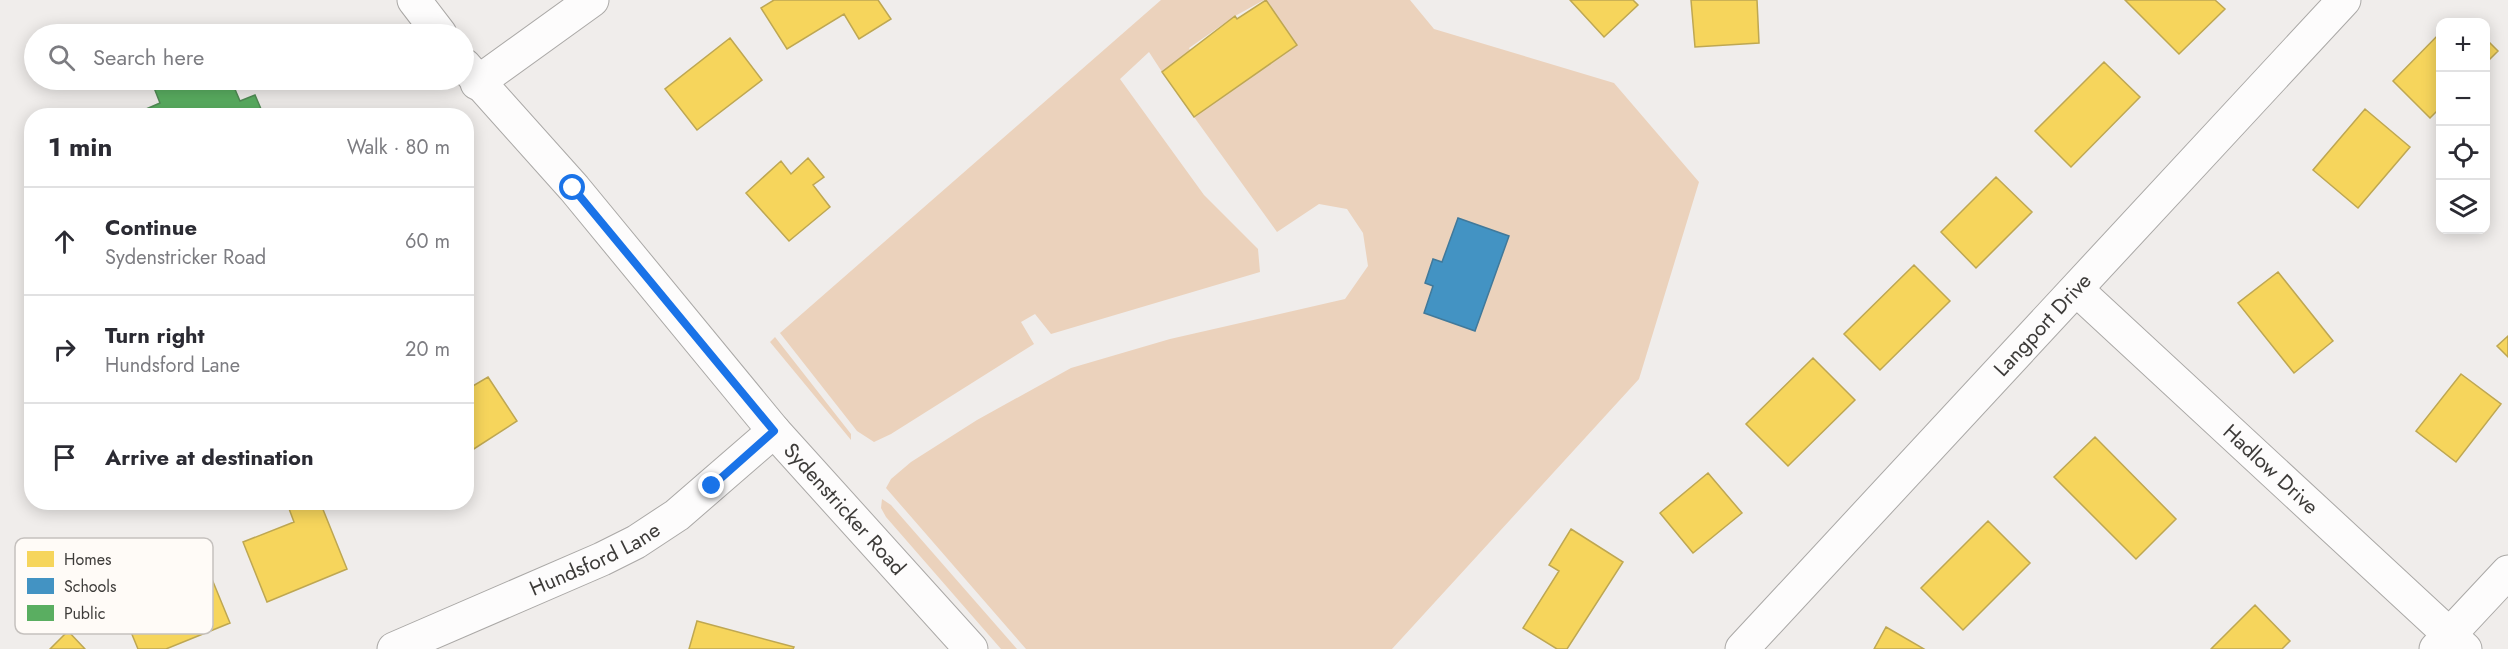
<!DOCTYPE html>
<html lang="en">
<head>
<meta charset="utf-8">
<style>
	body { margin:0; font-family:Jost,sans-serif; background:#f2f2f3; color:#2b2b33 }
	.controls { position:absolute; right:18px; top:18px; display:grid; overflow:hidden; border-radius:12px; box-shadow:0 3px 15px #0003 }
	.controls button { width:54px; height:54px; display:grid; place-items:center; padding:0; border:0; border-bottom:2px solid #e1e1e2; background:#fff; color:#2b2b33; font:30px sans-serif }
	.stop { position:absolute; width:18px; height:18px; margin:-14px; border:4px solid #1a73e8; border-radius:50%; background:#fff }
	.stop.end { background:#1a73e8; border-color:#fff; box-shadow:0 2px 6px #0008 }
	.list { margin:0; padding:0; list-style:none }
	h2 { display:flex; justify-content:space-between; align-items:center; height:78px; margin:0; padding:0 24px; font-size:26px }
	h2 small { font-size:20px; font-weight:400; color:#7c7c81 }
	.list li { display:grid; grid-template-columns:39px 1fr auto; gap:18px; align-items:center; box-sizing:border-box; height:108px; padding:0 24px; border-top:2px solid #e1e1e2 }
	.list b { display:block; font-size:22px; white-space:nowrap }
	.list p { margin:0; font-size:20px; white-space:nowrap; color:#7c7c81 }
	.list em { font-size:20px; font-style:normal; color:#7c7c81 }
	.icon { flex:none; width:33px; height:33px; fill:none; stroke:currentColor; stroke-width:2; stroke-linecap:round; stroke-linejoin:round }
	.map { position:relative; flex:none; width:2508px; height:649px; overflow:hidden }
	.search { position:absolute; background:#fff; box-shadow:0 3px 15px #0003; left:24px; top:24px; width:450px; height:66px; display:flex; align-items:center; gap:15px; box-sizing:border-box; padding:0 21px; border-radius:33px; color:#7c7c81; font-size:22px }
	.panel { position:absolute; background:#fff; box-shadow:0 3px 15px #0003; left:24px; top:108px; width:450px; height:402px; border-radius:24px }
	.map>svg:first-child { display:block }
	.green { fill:#ebd2bc }
	.homes { fill:#f6d55c; stroke:#bea752; stroke-width:1.5 }
	.schools { fill:#4393c3; stroke:#41799a; stroke-width:1.5 }
	.public { fill:#5aae61; stroke:#518c55; stroke-width:1.5 }
	.lines { fill:none; stroke-linecap:round; stroke-linejoin:round }
	.street-casing { stroke:#aaa8a6; stroke-width:35 }
	.secondary-casing { stroke:#aaa8a6; stroke-width:35 }
	.street { stroke:#fdfcfc; stroke-width:33 }
	.secondary { stroke:#fdfcfc; stroke-width:33 }
	.route { stroke:#1a73e8; stroke-width:8 }
	.labels { text-anchor:middle; dominant-baseline:central; stroke-width:6; stroke-linejoin:round; paint-order:stroke }
	.street-label { font-size:21px; fill:#3d3b39; stroke:#fffbf7 }
	.key { fill:#fffbf7; stroke:#c5c1be; stroke-width:1.5 }
	.key-label { font-size:16px; fill:#3d3b39 }
</style>
</head>
<body>
<div class="map">
<svg width="2508" height="649" viewBox="0 0 2508 649">
	<rect width="100%" height="100%" fill="#f0edeb"/>
	<path class="green" d="M1161,0H1264L1235,16L1189,48L1191,52L1162,72L1149,52L1120,79L1204,195L1258,249L1260,272L1051,334L1035,314L1021,322L1034,344L891,434L874,442L857,431L780,333Z
		M1266,0H1410L1434,29L1614,83L1699,182L1639,379L1392,649H1026L886,488L891,479L911,462L977,420L1071,368L1170,339L1345,299L1368,266L1363,233L1347,209L1319,204L1277,232L1194,117L1297,45Z
		M775,337L851,434V440L770,342Z
		M882,499L891,505L1017,649H1001L886,517L881,508Z"/>
	<path class="homes" d="M774,0H878L891,19L859,39L844,14L787,49L761,8Z
		M1266,0L1297,45L1194,117L1162,72L1235,16L1237,19Z
		M1570,0H1633L1638,5L1604,37Z
		M1691,0H1757L1759,43L1695,47Z
		M2125,0H2215L2225,9L2179,54Z
		M2440,33V108L2430,118L2393,81Z
		M730,38L762,80L697,130L665,89Z
		M2486,39L2498,51L2486,63Z
		M2104,62L2140,97L2071,167L2035,131Z
		M2365,109L2410,147L2358,208L2313,170Z
		M808,158L824,177L813,185L830,207L789,241L746,193L781,161L791,174Z
		M1996,177L2032,212L1976,268L1941,232Z
		M1914,265L1950,301L1880,370L1844,334Z
		M2278,272L2333,341L2294,373L2238,303Z
		M2508,336V357L2497,346Z
		M1813,358L1855,400L1788,466L1746,424Z
		M2461,374L2501,404L2456,462L2416,431Z
		M488,377L517,421L466,454V390Z
		M2095,437L2176,519L2136,559L2054,477Z
		M1708,473L1742,513L1693,553L1660,513Z
		M296,502H320L347,569L267,602L243,542L294,522L288,506Z
		M1988,521L2030,563L1963,630L1921,588Z
		M1571,529L1623,562L1567,649H1557L1523,628L1559,571L1549,565Z
		M207,567L230,623L166,649H138L119,603Z
		M2255,605L2290,641L2282,649H2211Z
		M697,621L794,647L793,649H689Z
		M1886,627L1924,649H1874Z
		M68,631L85,649H50Z"/>
	<path class="schools" d="M1458,218L1509,236L1475,331L1424,313L1433,286L1425,283L1433,259L1442,262Z"/>
	<path class="public" d="M151,80H231L240,101L255,95L264,116H130L160,103Z"/>
	<g class="lines">
		<defs>
			<g id="street">
				<path d="M477,83L592,0"/>
				<path id="s1" d="M2077,290L2465,649"/>
				<path id="s2" d="M394,649L602,559L636,542L677,515L774,431"/>
				<path id="s3" d="M1742,649L2344,0"/>
				<path d="M2436,649L2508,572"/>
			</g>
			<g id="secondary">
				<path d="M414,0L440,34"/>
				<path id="s4" d="M464,65L574,188L774,431L971,649"/>
			</g>
		</defs>
		<use href="#street" class="street-casing"/>
		<use href="#secondary" class="secondary-casing"/>
		<use href="#street" class="street"/>
		<use href="#secondary" class="secondary"/>
	</g>
	<g class="lines">
		<path class="route" d="M573,188L774,431L712,486"/>
	</g>
	<g class="labels">
		<g class="street-label">
			<text stroke="none"><textPath href="#s3" startOffset="442">Langport Drive</textPath></text>
			<text stroke="none"><textPath href="#s1" startOffset="264">Hadlow Drive</textPath></text>
			<text stroke="none"><textPath href="#s4" startOffset="585">Sydenstricker Road</textPath></text>
			<text stroke="none"><textPath href="#s2" startOffset="220">Hundsford Lane</textPath></text>
		</g>
	</g>
	<rect x="15" y="538" width="198" height="96" rx="9" class="key"/>
	<rect x="27" y="551" width="27" height="16" fill="#f6d55c"/>
	<rect x="27" y="578" width="27" height="16" fill="#4393c3"/>
	<rect x="27" y="605" width="27" height="16" fill="#5aae61"/>
	<g class="key-label">
		<text x="64" y="565">Homes</text>
		<text x="64" y="592">Schools</text>
		<text x="64" y="619">Public</text>
	</g>
</svg>
<div class="controls">
<button>+</button>
<button>−</button>
<button><svg class="icon" aria-label="locate" viewBox="0 0 24 24"><circle cx="12" cy="12" r="6"/><path d="M12 2v4M12 18v4M2 12h4M18 12h4"/></svg></button>
<button><svg class="icon" aria-label="layers" viewBox="0 0 24 24"><path d="M12 4l9 5-9 5-9-5zM3 14l9 5 9-5"/></svg></button>
</div>
<div class="stop" style="left:573px;top:188px"></div>
<div class="stop end" style="left:712px;top:486px"></div>
<div class="search"><svg class="icon" aria-label="search" viewBox="0 0 24 24"><circle cx="10" cy="10" r="6"/><path d="M15 15l6 6"/></svg>Search here</div>
<section class="panel">
<h2>1 min<small>Walk · 80 m</small></h2>
<ul class="list">
<li><svg class="icon" aria-label="ahead" viewBox="0 0 24 24"><path d="M12 20V5M6 11l6-6 6 6"/></svg><div><b>Continue</b><p>Sydenstricker Road</p></div><em>60 m</em></li>
<li><svg class="icon" aria-label="right" viewBox="0 0 24 24"><path d="M7 20v-9h11M14 6l5 5-5 5"/></svg><div><b>Turn right</b><p>Hundsford Lane</p></div><em>20 m</em></li>
<li><svg class="icon" aria-label="arrive" viewBox="0 0 24 24"><path d="M6 21V4h12l-3 4 3 4H6"/></svg><div><b>Arrive at destination</b></div></li>
</ul>
</section>
</div>
</body>
</html>
